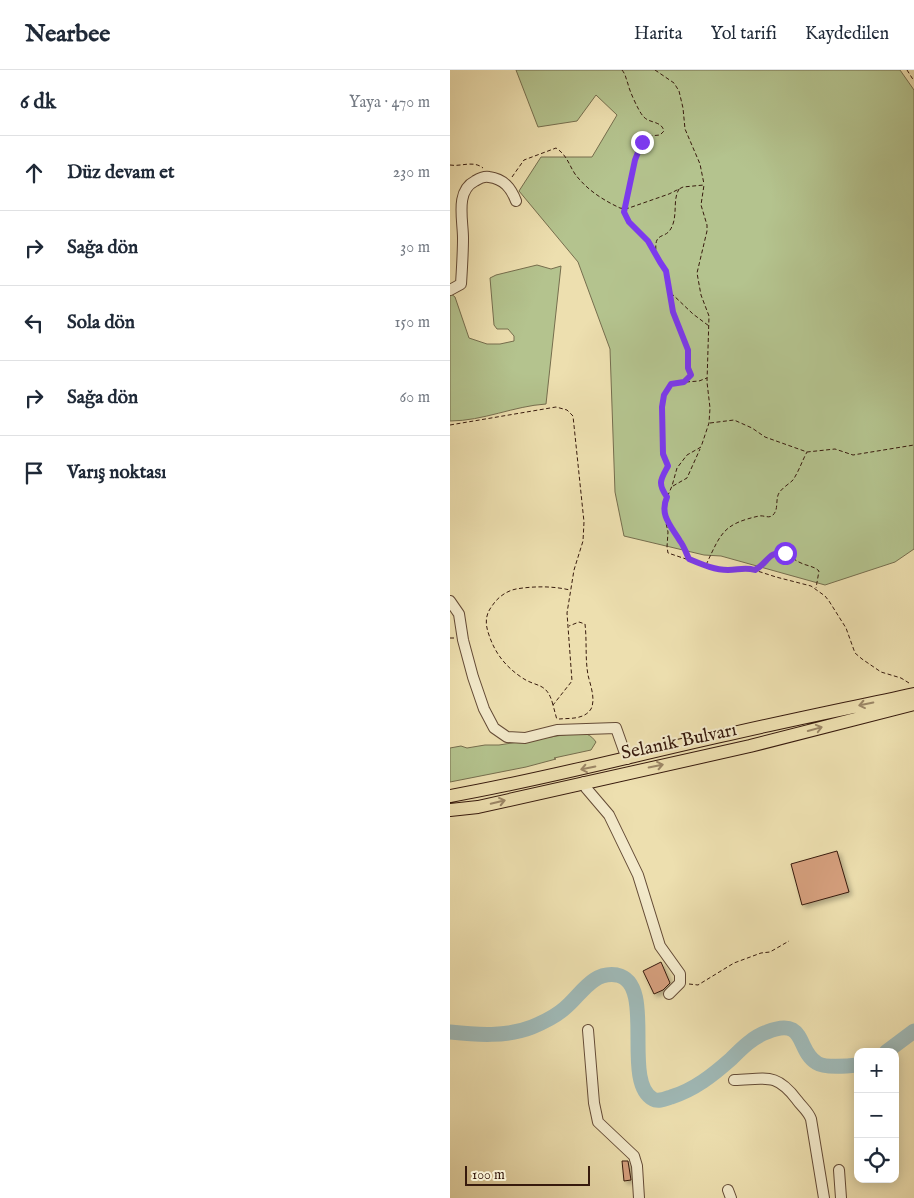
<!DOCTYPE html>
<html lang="tr">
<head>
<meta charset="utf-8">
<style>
	body { margin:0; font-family:"IM FELL English",serif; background:#f6f6f7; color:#1f2937 }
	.controls { position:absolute; right:15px; bottom:15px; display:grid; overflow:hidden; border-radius:10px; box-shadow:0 2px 12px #0003 }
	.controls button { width:45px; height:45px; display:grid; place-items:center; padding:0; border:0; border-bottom:1px solid #e0e1e3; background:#fff; color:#1f2937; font:25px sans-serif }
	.scale { position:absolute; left:15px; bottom:12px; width:125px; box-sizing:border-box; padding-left:5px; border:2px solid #371a0d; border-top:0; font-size:14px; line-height:18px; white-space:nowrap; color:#371a0d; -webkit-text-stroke:4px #f3eacb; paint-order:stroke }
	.stop { position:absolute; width:15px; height:15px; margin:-11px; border:4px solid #7c3aed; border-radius:50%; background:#fff }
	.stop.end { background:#7c3aed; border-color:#fff; box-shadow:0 1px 5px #0008 }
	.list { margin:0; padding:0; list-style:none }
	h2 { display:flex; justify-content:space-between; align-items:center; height:65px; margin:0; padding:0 20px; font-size:21px }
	h2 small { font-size:16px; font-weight:400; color:#747a83 }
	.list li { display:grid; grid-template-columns:32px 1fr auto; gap:15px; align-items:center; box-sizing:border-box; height:75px; padding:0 20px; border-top:1px solid #e0e1e3 }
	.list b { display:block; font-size:19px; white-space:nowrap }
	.list em { font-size:16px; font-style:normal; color:#747a83 }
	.icon { flex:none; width:28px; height:28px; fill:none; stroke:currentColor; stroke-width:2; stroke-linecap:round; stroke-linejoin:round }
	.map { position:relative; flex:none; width:464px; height:1128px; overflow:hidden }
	header { display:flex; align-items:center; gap:30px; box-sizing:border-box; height:70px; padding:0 25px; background:#fff; border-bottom:1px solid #e0e1e3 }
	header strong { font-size:24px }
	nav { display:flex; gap:28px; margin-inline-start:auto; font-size:18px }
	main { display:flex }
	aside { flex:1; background:#fff }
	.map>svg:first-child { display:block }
	.green { fill:#b4c38e; stroke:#766e4e }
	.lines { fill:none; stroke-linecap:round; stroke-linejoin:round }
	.river { stroke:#9fb9b7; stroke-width:15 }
	.building { fill:#d59f7d; stroke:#371a0d; filter:url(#shadow) }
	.minor-casing { stroke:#644b36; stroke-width:12 }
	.major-casing { stroke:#371a0d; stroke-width:14 }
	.path { stroke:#371a0d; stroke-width:1; stroke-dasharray:4 2.5; stroke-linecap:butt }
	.minor { stroke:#f3eacb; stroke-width:10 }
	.major { stroke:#eddfaf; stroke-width:12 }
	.oneway { stroke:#9b8666 }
	.route { stroke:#7c3aed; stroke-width:6 }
	.labels { text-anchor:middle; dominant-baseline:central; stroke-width:4; stroke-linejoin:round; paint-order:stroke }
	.street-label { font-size:19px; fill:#371a0d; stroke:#f3eacb }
</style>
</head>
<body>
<header>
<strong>Nearbee</strong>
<nav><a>Harita</a><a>Yol tarifi</a><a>Kaydedilen</a></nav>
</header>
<main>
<aside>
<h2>6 dk<small>Yaya · 470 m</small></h2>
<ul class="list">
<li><svg class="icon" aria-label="ahead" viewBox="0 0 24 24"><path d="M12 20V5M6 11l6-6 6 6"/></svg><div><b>Düz devam et</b></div><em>230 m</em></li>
<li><svg class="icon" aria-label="right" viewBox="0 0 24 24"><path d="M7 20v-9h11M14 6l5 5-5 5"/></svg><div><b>Sağa dön</b></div><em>30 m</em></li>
<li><svg class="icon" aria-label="left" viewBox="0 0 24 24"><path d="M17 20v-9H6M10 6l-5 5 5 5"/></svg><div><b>Sola dön</b></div><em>150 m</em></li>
<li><svg class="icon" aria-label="right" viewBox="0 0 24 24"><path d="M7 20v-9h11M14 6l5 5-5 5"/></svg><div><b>Sağa dön</b></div><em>60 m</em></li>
<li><svg class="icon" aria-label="arrive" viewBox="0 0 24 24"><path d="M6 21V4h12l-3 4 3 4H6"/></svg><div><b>Varış noktası</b></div></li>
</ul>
</aside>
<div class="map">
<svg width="464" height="1128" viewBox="0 0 464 1128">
	<defs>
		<filter id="shadow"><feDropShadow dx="3" dy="3" stdDeviation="2.5" flood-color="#0004"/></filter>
	</defs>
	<rect width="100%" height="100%" fill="#eddfaf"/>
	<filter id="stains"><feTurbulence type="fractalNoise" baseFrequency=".004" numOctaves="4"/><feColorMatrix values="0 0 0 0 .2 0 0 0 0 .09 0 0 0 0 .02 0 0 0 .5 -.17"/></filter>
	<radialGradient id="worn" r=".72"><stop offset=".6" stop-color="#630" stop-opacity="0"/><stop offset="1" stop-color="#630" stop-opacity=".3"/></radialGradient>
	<path class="green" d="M66,0H450L464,20V479L445,492L375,515L271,486L254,485L174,466L165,422L160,279L128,192L69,121L91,87H142L167,45L146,25L127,51L88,57Z
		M87,195L101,199L111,196L96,334C64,336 33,351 0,351V223L5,227L19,268L37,274H50L64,271V266L58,259H47L44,255L40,208L46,205Z
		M126,663C136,663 140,664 146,672L141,680L104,688L106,689L76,697L0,712V678L11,676L17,678L35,675H49Z"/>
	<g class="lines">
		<path class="river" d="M0,962C27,965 57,967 82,957C94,952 106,946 115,938C131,925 142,901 167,905C207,913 171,1012 203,1029C208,1032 215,1029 221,1027C244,1020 263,1005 281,989C292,978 303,967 317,962C357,946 346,981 367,993C374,998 399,996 408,995
			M436,982L464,961"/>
	</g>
	<path class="building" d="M387,781L399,822L352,835L341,794Z
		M211,892L220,913L213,920L204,924L193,901Z
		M172,1091H178L181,1110L174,1111Z"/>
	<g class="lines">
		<defs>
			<path id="minor" d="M0,220L11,214C12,198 13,183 13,168C13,150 5,121 25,111C30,108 34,106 39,107C54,109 61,118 66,131
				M0,531L9,544L13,570L23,607L34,639L44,658L57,667L75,668L107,660L166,658L177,689
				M134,712L136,718L159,745L188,805L210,876L230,904V913L219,924
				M138,960L144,1033L148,1052L184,1086L187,1096L189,1128
				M284,1010C316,1009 326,1002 347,1030C352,1037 358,1041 361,1049L374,1128
				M389,1100L391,1128
				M278,1120L281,1128"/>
			<path id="major" d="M0,726C91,710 181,686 271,666C335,651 400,638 464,624
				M0,740L28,737L300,676L464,634"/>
		</defs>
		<use href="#minor" class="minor-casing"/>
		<use href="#major" class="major-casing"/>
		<path class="path" d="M172,0C176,5 176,9 178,14C179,20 189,42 193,46C199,54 211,50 214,61L210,65L199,66L193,72L185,90L174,142L179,152L198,171L216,201L223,243L238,280V298L241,305L234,312L221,314L214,325L212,337L213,382L218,394C214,410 205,407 217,426
			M205,0L224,13L229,21L233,38L235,59L250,94L254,114
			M457,0L464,11
			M0,95C11,97 23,90 33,98
			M62,107L74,90L106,78C117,85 119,95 125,104C137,120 153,130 170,138L176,139L219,124L233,117L254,115L251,135L257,155V161L247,203L251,225L259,246L257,312L260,338L259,353L251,377L237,385L227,398L222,416L215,432L214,444L218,462L217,477L218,483L260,497L277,500L295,497L326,507L361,516L375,526L379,531L396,558L405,583L412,589L431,602L451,608L459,613
			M206,186C206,181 205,174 207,170C211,163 218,168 223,154C227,142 223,129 229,119
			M221,223L243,244L259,256
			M236,312L249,311L257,308
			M260,353L284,350L302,358L315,367L357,382L385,379L403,385L464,375
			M0,355L106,337L117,340L123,346L134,452L133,471L124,500L117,543L122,611L103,635L107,650
			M223,416L237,408L250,379
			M216,449L232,473L239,489
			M256,495C271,463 273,454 309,446C314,445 319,449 323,445C329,439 325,430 329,423C332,418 339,414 343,410C349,401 352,391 357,382
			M306,500C313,496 314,489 319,486C335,477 339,488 351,493C357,496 364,496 369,501L366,518
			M0,568H4
			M103,635C97,611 86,618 71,607C55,596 45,583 39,565C35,554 35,545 42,536C47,528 56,521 66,519C84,516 103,516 120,520
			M109,649C119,648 134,650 141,639C146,629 140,614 138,605C135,588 137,571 135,554L129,552L119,556
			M239,914L248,915L284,893L311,883L320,882L339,871"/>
		<use href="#minor" class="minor"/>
		<use href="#major" class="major"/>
	</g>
	<defs><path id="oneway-shaft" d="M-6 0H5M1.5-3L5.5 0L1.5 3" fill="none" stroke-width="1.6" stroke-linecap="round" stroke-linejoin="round" transform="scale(1.25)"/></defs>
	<g class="oneway">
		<use href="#oneway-shaft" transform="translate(416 634) rotate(168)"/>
		<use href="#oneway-shaft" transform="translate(365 659) rotate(-15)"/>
		<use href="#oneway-shaft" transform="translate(206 696) rotate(-12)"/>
		<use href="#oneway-shaft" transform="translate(138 698) rotate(168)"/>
		<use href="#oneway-shaft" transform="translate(48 732) rotate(-13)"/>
	</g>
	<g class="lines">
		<path class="route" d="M192,72L185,90L174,142L179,152L198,171L210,192L216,201L223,242L238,280V298L241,305L234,312L221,314L214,325L212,337L213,384L218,396C211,409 207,413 217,427C209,445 221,456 230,471C234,476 236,483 239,489C251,494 264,500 278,500C288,500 295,497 305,500C318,493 318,481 335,483"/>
	</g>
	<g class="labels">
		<g class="street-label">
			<text transform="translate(229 672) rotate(-12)">Selanik Bulvarı</text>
		</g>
	</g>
	<rect width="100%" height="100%" filter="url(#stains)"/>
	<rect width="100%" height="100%" fill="url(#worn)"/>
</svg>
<div class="controls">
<button>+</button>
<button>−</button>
<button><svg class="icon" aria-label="locate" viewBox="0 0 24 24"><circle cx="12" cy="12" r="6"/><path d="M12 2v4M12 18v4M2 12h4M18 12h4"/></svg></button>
</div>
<div class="scale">100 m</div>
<div class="stop" style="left:335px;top:483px"></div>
<div class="stop end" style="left:192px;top:72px"></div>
</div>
</main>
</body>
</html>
